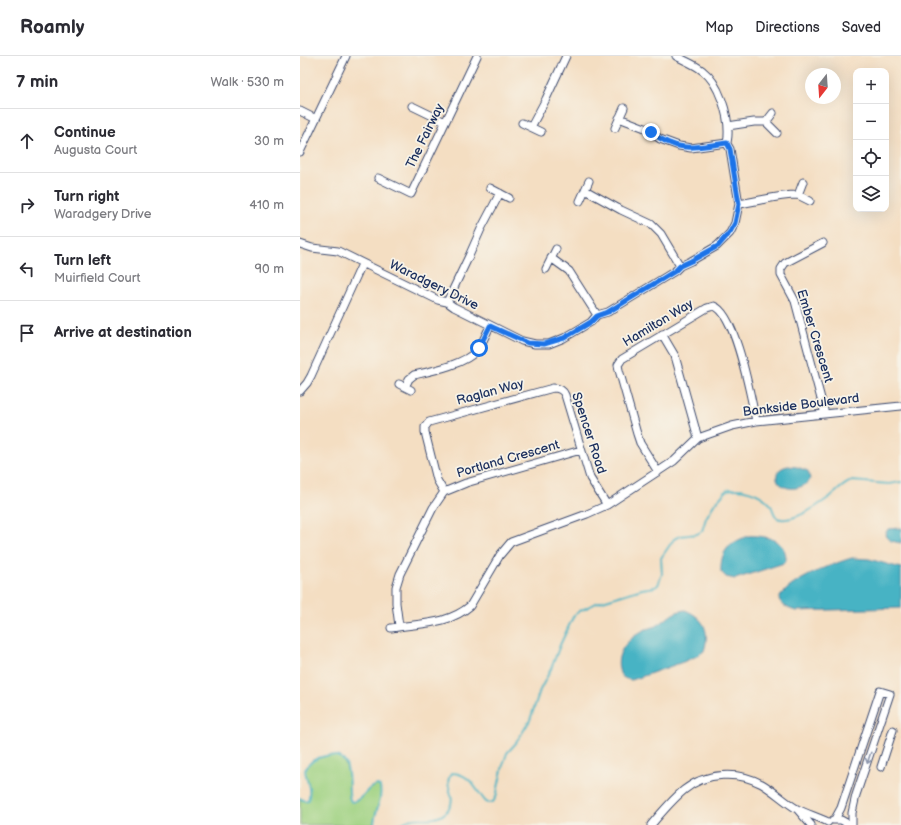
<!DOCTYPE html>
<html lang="en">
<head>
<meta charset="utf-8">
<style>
	body { margin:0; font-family:"Balsamiq Sans",sans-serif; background:#f2f2f3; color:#2b2b33 }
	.controls { position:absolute; right:12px; top:12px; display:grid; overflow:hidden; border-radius:8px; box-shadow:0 4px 16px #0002 }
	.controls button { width:36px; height:36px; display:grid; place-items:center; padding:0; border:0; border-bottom:1px solid #e1e1e2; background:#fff; color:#2b2b33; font:20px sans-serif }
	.compass { position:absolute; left:505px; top:12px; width:36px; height:36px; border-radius:50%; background:#fff; box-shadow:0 4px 16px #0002; rotate:197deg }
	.stop { position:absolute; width:12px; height:12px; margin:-9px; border:3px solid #1a73e8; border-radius:50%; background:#fff }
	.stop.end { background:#1a73e8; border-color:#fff; box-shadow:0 1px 4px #0008 }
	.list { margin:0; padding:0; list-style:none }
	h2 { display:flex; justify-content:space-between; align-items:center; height:52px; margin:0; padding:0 16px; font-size:17px }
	h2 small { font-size:13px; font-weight:400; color:#7c7c81 }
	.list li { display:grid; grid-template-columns:26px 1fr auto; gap:12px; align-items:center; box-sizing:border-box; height:64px; padding:0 16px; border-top:1px solid #e1e1e2 }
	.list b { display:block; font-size:15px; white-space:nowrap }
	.list p { margin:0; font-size:13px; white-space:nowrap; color:#7c7c81 }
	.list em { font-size:13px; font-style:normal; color:#7c7c81 }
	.icon { flex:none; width:22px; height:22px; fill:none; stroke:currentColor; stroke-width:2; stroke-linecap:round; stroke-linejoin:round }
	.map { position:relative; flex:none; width:601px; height:769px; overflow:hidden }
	header { display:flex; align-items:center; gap:24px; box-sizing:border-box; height:56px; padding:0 20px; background:#fff; border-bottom:1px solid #e1e1e2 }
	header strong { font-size:19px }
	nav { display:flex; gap:22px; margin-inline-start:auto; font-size:14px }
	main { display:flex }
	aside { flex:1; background:#fff }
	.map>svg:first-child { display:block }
	.green { fill:#9ed180; stroke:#5c806f }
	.water { fill:#47b3c4; stroke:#317191 }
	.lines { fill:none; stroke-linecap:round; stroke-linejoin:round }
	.stream { stroke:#47b3c4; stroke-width:2 }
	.street-casing { stroke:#3c496d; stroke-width:9 }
	.street { stroke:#fff; stroke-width:7 }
	.oneway { stroke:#8d97ae }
	.route { stroke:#1a73e8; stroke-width:5 }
	.labels { text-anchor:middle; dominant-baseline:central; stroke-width:3.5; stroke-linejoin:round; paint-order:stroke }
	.street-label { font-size:13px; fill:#1b2f5e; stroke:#f7f3e8 }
</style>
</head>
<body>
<header>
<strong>Roamly</strong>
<nav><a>Map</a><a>Directions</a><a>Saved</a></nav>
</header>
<main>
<aside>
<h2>7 min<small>Walk · 530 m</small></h2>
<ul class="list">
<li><svg class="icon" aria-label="ahead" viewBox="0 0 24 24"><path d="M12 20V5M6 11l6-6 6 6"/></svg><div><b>Continue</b><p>Augusta Court</p></div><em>30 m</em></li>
<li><svg class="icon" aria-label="right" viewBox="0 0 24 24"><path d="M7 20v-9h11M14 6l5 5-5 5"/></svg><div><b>Turn right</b><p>Waradgery Drive</p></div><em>410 m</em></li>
<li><svg class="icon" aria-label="left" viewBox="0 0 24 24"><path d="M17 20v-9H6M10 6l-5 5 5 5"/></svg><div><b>Turn left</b><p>Muirfield Court</p></div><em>90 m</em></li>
<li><svg class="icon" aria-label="arrive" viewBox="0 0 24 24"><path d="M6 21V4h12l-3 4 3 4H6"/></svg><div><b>Arrive at destination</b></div></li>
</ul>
</aside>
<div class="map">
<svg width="601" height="769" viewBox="0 0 601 769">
	<rect width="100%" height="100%" fill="#f7f3e8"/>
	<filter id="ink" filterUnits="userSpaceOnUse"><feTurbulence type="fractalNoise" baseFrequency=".025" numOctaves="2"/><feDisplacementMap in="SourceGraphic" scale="8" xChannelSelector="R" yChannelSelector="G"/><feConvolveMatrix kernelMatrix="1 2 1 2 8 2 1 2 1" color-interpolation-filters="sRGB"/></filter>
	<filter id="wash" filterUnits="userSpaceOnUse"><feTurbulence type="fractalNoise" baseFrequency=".012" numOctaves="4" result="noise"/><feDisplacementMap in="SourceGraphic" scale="16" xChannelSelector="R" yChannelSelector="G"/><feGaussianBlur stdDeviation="0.9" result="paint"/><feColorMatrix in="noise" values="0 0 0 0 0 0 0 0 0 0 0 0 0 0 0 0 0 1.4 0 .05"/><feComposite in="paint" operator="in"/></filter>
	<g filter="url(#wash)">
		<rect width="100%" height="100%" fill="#f4dec2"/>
		<path class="green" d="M31,699L41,701C50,714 49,726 49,741L50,744L52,746C64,744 66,730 78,729L80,731C83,745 74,756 74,769H0V742C3,745 5,745 8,744C12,734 6,724 5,714L12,704Z"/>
		<path class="water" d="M488,410L497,411L508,415L510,423L508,427C482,444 464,415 488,410Z
			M601,472V487L591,485L586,481L585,478L588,473Z
			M448,480C464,479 487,483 486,504L484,507L435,523L426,521L421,516C420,495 429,487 448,480Z
			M552,502L569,503L601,512V552L496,555C489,553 482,550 479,543C486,526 534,507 552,502Z
			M385,554C405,562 410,576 404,595L397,600L383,606L332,624C324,623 320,621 319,613C315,596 329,582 344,574C348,572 354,571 358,569C369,562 371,556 385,554Z"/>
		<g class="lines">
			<path class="stream" d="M0,742C3,745 5,745 8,744C12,734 6,724 5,714C10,705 16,702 25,700C56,695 46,726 50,744L52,746C64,744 66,730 78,729L80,731C83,745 74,756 74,769
				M100,769C114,756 132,769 145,757C162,741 140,731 152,717C172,718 175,734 186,746L189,747L193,746L196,741L203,709L207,697L216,687L230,664L240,634L251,613L260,589L274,559L280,555L296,547L342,533L355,531L358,529L362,518L361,502L374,483L380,480L397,478L402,475L406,462L413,450L427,434C441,431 460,436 470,448C473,452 473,458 477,462C492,468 519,449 531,440C538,435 544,427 552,425L589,428L601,426"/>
		</g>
	</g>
	<g filter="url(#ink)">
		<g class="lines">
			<defs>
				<path id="street" d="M112,50L145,66
					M0,55L16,63
					M473,57L466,66L477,77
					M319,62L345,72L360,83L379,90L391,92L427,87
					M222,67L241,76
					M428,70L454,66H466
					M231,71L246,43L266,0
					M315,72L324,52
					M0,96L46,0
					M78,122L111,138L177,0
					M503,126L498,139L510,145
					M190,132L209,142
					M285,134L321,154L351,168L361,178L380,210
					M280,145L289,125
					M439,148C459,145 478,139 498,139
					M523,187L485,207L481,213V219L495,245L525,358
					M0,188L12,192L38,195L138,244L147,246L154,251L222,285L235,288H249L264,282L291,266L297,259L308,256L375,215L380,210L391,205L417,190L430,177L435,167L439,148L430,93L427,88C427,85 428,82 428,79C429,59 419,27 403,15C395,8 385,5 376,0
					M251,202L269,215L297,259
					M246,213L256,193
					M147,246L169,200L181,173L200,137
					M362,278L375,300L398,382
					M99,328L111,334
					M105,331L109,323L114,319C132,315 166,308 177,294C183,287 186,278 190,270
					M0,335L7,327L11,320L62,208
					M358,416L340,387L337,378L319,314L318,309L322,303L407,252L414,250C436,257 451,343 456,365
					M144,436L137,424L125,376V371L129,366L253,332C259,332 263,334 265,339L290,422L307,449
					M99,570L96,547V531L100,518L133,452L144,436L166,427L281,394
					M91,572C119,567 148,569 170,550L200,499L211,486L287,458L307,449L374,405L398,382L432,370L456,365L601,350
					M581,711L593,674
					M498,754L511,769
					M535,763L541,752L580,635L590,638L556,739L552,757V769
					M533,764H541L550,769
					M351,769C361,757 372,744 384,734C406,716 438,715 462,728C474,735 485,746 497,753C507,758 518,761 528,766"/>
			</defs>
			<use href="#street" class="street-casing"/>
			<use href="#street" class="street"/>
		</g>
		<defs><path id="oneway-shaft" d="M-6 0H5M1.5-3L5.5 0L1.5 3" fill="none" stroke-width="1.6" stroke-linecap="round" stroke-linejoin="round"/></defs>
		<use class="oneway" href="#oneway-shaft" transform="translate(569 702) rotate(108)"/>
	</g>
	<g class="lines" filter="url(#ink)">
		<path class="route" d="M179,292L190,270L228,287L244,288L264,282L291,266L297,260L308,256L375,215L380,210L391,205L418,190L430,176L435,167L439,148L430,93L427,87C396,91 379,98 351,76"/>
	</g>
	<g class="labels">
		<g class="street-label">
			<text transform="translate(125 80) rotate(-64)">The Fairway</text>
			<text transform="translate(134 229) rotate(26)">Waradgery Drive</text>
			<text transform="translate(358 267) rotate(-31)">Hamilton Way</text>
			<text transform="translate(515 280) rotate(73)">Ember Crescent</text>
			<text transform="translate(190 336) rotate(-15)">Raglan Way</text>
			<text transform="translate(501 349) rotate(-7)">Bankside Boulevard</text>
			<text transform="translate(289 377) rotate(72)">Spencer Road</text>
			<text transform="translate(208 403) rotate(-16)">Portland Crescent</text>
		</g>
	</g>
</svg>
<div class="controls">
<button>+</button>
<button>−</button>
<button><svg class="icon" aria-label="locate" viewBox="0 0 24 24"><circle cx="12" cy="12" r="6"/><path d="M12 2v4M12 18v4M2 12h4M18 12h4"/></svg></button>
<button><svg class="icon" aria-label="layers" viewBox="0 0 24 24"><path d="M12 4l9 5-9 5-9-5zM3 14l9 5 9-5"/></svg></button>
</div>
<svg class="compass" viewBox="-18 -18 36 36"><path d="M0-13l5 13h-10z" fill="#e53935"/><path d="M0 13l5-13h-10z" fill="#7c7c81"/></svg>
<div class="stop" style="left:179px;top:292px"></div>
<div class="stop end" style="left:351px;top:76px"></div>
</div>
</main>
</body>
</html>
